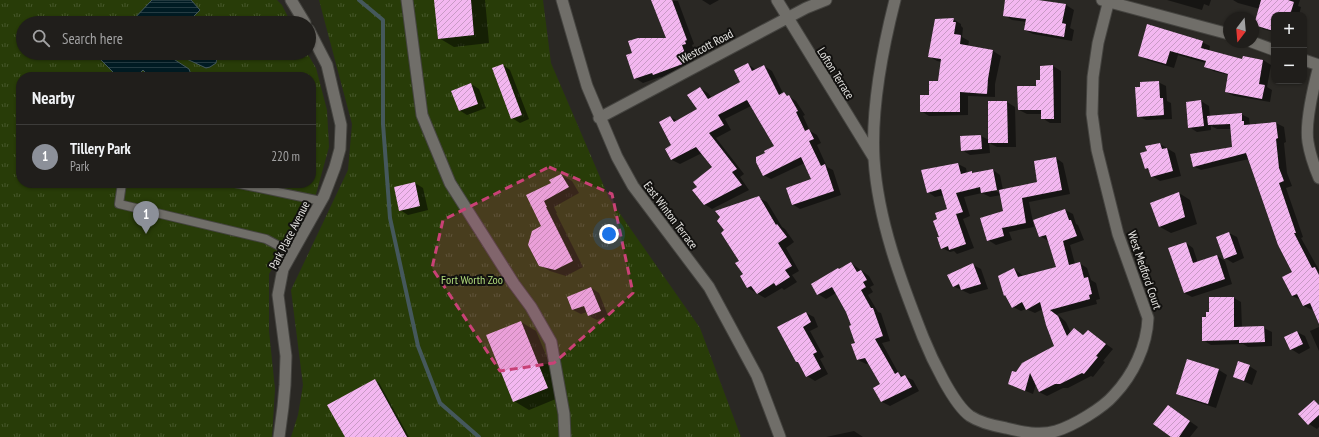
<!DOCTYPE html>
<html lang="en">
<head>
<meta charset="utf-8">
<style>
	body { margin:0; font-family:"PT Sans Narrow",sans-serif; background:#282724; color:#f1f3f6 }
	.controls { position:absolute; right:12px; top:12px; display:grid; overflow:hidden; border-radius:8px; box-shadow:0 1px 3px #0004 }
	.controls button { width:36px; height:36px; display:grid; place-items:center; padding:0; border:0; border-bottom:1px solid #3d3c3a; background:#201e1b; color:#f1f3f6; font:20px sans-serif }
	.compass { position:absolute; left:1223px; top:12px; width:36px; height:36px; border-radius:50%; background:#201e1b; box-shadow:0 1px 3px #0004; rotate:196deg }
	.you { position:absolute; left:609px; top:234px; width:14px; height:14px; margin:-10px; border:3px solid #fff; border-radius:50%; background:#1a73e8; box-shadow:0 0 0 6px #1a73e833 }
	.badge { display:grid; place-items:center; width:26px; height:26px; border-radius:50%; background:#8c9099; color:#fff; font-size:13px; font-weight:700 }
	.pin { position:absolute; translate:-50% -33px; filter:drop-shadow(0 1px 2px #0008) }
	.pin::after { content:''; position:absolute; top:21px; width:14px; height:12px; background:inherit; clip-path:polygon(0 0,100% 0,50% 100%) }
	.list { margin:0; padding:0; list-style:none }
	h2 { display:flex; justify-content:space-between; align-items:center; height:52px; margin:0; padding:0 16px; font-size:17px }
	h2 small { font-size:13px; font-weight:400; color:#a2a2a3 }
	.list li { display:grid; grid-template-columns:26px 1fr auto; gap:12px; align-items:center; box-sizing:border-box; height:64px; padding:0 16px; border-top:1px solid #3d3c3a }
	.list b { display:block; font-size:15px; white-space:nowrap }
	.list p { margin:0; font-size:13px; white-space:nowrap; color:#a2a2a3 }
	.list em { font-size:13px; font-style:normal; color:#a2a2a3 }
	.icon { flex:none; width:22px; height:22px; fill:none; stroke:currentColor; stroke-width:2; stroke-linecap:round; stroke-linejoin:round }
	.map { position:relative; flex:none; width:1319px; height:437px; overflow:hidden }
	.search { position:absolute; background:#201e1b; box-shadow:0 1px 3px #0004; left:16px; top:16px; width:300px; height:44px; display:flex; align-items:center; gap:10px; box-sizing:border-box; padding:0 14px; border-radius:22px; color:#a2a2a3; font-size:15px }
	.panel { position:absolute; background:#201e1b; box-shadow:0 1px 3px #0004; left:16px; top:72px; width:300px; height:116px; border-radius:16px }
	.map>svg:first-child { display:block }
	.park { fill:url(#park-tufts); fill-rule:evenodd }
	.water { fill:url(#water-rules); stroke:#45585c }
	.shadow { fill:#0007; fill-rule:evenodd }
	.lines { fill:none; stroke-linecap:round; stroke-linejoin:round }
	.stream { stroke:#45585c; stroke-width:4 }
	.building { fill:url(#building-hatch) }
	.service-casing { stroke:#454440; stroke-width:10 }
	.pedestrian-casing { stroke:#454440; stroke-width:13 }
	.minor-casing { stroke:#454440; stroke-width:13 }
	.service { stroke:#706e69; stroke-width:8 }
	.pedestrian { stroke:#706e69; stroke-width:11 }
	.minor { stroke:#706e69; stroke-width:11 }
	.marked { fill:#c94176; fill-opacity:0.2; stroke:#c94176; stroke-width:3; stroke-dasharray:8 5; stroke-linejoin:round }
	.labels { text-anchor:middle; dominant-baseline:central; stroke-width:4; stroke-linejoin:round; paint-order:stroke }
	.street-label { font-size:12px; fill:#e6e5e2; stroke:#12110f }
	.park-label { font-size:12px; fill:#b1dc7c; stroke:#12110f }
</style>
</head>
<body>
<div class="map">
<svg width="1319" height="437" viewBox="0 0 1319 437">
	<defs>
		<pattern id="park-tufts" width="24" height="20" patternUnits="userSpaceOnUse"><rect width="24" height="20" fill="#283c08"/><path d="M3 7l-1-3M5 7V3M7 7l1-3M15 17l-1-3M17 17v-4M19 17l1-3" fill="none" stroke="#47582c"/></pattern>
		<pattern id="water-rules" width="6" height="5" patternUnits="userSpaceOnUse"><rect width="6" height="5" fill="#001b23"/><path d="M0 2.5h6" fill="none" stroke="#253c43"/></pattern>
		<pattern id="building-hatch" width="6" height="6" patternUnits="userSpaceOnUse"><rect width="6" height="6" fill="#f3b7f0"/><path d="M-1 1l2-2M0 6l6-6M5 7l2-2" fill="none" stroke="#c89ac5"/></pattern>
	</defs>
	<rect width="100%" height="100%" fill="#2a2824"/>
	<path class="park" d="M0,0H277L282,5L291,23H23V53H307L316,68L327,110L329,147L316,194L269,274V331L275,389L272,437H0ZM21,77H311V183H21Z
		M319,0H543L551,63L609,198L700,328L741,437H291L298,415L303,385L291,290L348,170L352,124Z"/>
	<path class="water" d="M152,0H191L200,10L187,23H130Z
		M100,53H218L216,63L210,67L206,68L176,54L172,58L189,69L192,77H142L145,72L143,70L136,77H118L97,56Z"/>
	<path class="shadow" d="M435,0H485L489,43L454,47L439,38Z
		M660,0L678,1L694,44L692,45L693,48L690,50L696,66L662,78L660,77L643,83L635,78L667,38Z
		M702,0H719L710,5Z
		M1006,0H1024L1066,5L1074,10L1070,28L1074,30L1072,41L1033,34L1025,30L1027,22L1012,20L1004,15Z
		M1167,0H1211L1209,6L1204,4L1202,10Z
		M1233,0H1300L1298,6L1301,7L1299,15H1274V32L1263,29L1255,24L1260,9L1238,3Z
		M953,19L961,24V26L963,28L962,37L969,41L968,46L993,51L1001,56L995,84V97L968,96V115L929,116L921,111L939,82L942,62L937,61L929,56Z
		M1202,42L1210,46L1209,51L1243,60V57L1263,60L1271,65L1267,87L1272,90L1270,102L1234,96L1226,92L1229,75L1213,71L1205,66L1206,63L1178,55L1174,68L1147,60L1139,55Z
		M748,64L756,70L764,66L772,71L783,93L796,101L805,115L803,116L810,131L817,135L821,143L817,145L827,167L833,170L841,195L800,209L792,204L813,180L805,163L771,179L763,175L756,159L766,154L775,146L751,106L725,119L731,130L716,138L744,174L740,177L749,190L712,209L704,204L713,167L702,153L680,164L672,160L666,149L672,146L670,117L678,121L698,110L700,88L708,93L712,98L741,82Z
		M503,65L510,70L529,119L520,123L512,118Z
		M1053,66L1061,71V123H1050L1042,118V114H1027L1019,110Z
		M1158,82L1166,86L1167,101L1171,103L1172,119L1146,120L1138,116L1142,88Z
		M471,84L479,89L486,108L467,115L459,110Z
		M1201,101L1209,106L1210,117L1241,114L1249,118L1250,126L1276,123L1284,127L1286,142L1284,143L1287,173L1292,186L1286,188L1303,237L1301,238L1319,270V322L1313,309L1312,310L1304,306L1301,300L1292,296L1293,272L1249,159L1201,170L1193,166L1233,148L1231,129H1217L1211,126V130L1197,132L1189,127Z
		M1007,102L1015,107L1016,147H997L989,143L990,153L970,155L962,150L981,136L989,140Z
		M1160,144L1175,153L1181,176L1160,181L1152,176L1150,171L1145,168L1148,152L1147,147Z
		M1056,158L1063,163L1070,194L1029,202L1034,227L1009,232L1012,240L996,245L988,240L1004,212L1001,195L990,197L982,193L964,197L970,216L963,219L974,248L957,254L954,251L950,252L942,248L940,237L948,209L944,195L935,197L928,192L958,164L966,168L967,173L971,172L974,174L993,170L1000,175L1003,190L1039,182ZM993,187L1000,191V193L992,189Z
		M561,175L572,181L579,193L554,207L557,213H556L583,267L566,276L550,271L540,265L542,227L528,195L552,183Z
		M415,183L423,188L428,210L408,215L400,210Z
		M1179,193L1190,200L1197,224L1171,233L1160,227Z
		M759,198L767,202L782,227L785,229L794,242L786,248L799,271L792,275L797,282L784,290L782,288L765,298L748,288L741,276L744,274L740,261Z
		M1065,210L1073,214L1076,224L1078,225L1084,240L1070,245L1075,264L1079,263L1087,268L1091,280L1096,283L1100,299L1096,300L1097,304L1057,314L1066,322L1071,333L1074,329L1084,335L1088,331L1113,349L1103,361L1105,362L1093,377L1091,376L1068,388H1063L1047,396L1039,392L1036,384L1033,394L1009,384L1017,374L1055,346L1043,309L1035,313L1026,309L1021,311L1013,307L1007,296L1005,295L1014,269L1021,274L1023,277L1057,268L1048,241L1040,236Z
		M1229,233L1237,237L1244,258L1233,263L1225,258Z
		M1186,243L1193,248L1198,263L1217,256L1225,261L1232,284L1192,297L1184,293Z
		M851,263L869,276L874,285L870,287L873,292L868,295L878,312L881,313L890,341L882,343L899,374L913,380L919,391L890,406L882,402L874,388L881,385L869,363L866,364L858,360L852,326L847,311L836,293L826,299L818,294L839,270Z
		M973,265L981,269L988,289L970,294L953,286Z
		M591,288L599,293L608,316L597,320L589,316L587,312L581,314L573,310Z
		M1234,298L1241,302L1242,328H1264L1272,332V346L1248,347L1243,344L1211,345L1203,340L1207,318L1210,313Z
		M806,313L814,317L818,327L810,331L824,357L820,359L828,374L815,381L807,376L800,363L797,362L778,328Z
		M521,322L536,331L563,396L529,410L514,401Z
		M1319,327V351L1310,331Z
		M1297,332L1305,336L1310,348L1299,354L1291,349Z
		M1188,360L1219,370L1227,375L1216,408L1185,398L1177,393Z
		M1249,366L1257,371L1252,385L1234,377Z
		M375,380L379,383L409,437H346Z
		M1314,401L1319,404V427L1317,429L1309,424L1299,414Z
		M1168,406L1198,427L1190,437H1172Z
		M854,431L863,437H826Z"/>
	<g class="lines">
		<path class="stream" d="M359,0L383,20V124L390,218L418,346L440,403L479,437"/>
	</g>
	<path class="building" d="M434,0H471L474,35L438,39Z
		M651,0H672L687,40L685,41L686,44L682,45L688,62L653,75L652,73L634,79L626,55L632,53L628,41L638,38H666Z
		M1005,0H1038L1066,4L1062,23L1066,24L1064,37L1024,30L1026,19L1003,16Z
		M1261,0H1288L1294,2L1290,15H1274V31L1254,25Z
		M954,18L953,22H956L954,34L961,35L960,44L993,50L988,79L987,94L960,92V112H920V95H929V81H938L941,59L928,57L935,19Z
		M1147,24L1203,41L1201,48L1242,59L1243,56L1263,60L1259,84L1265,85L1262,99L1225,92L1228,74L1204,67L1206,61L1170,51L1166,64L1138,56Z
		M748,63L752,71L764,65L779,95L784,92L787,96L789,95L798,111L796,112L805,131L809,129L814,139L809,141L821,166L825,164L834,191L792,205L786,188L811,179L801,157L763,176L756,162V157L765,153L764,151L774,146L747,100L718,115L724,125L709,133L737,169L732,172L742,185L704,205L692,190L697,187L693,182L712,167L696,147L671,160L665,149L671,145L659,122L670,116L674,122L697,109L687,95L700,87L708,99L740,82L734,70Z
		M503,64L522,115L511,119L492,68Z
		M1053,65L1054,119H1041V110H1018L1017,86H1036V80H1040V66Z
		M1159,81L1160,98H1163L1164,115L1137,117L1135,87H1140V82Z
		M471,83L478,104L459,111L451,91Z
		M1201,100L1204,126L1188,128L1186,102Z
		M988,101H1007L1008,143H988Z
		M1242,113V121H1244V125L1276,122L1278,138L1276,139L1279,168L1284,181L1279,183L1296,233H1294L1312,268L1315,267L1319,275V324L1310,303L1303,306L1297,294L1292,296L1282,277L1292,272L1278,245L1246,153L1193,167L1190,154L1232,147L1230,124L1208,125L1207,116Z
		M981,135L982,149L961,151L960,136Z
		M1160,143L1162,149L1167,148L1173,171L1151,177L1148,168L1145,169L1140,153L1147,151L1145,146Z
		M1056,157L1062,190L1022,198L1026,223L1002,228L1004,236L987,241L980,218L1003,211L999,190L1037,182L1034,161Z
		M958,163L961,174L972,171V173L993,169L997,190L981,193L980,187L956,193L963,212L956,214L966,244L949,250L948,246L941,249L937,237H939L933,221L937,219L935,213L947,209L941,189L927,193L921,170Z
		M561,174L569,187L544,201L547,207H546L573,261L555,270L539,266L528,245L532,231L541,226L526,195L551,183L549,180Z
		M415,182L420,206L399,211L394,187Z
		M1179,192L1185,217L1159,227L1150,203Z
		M759,196L776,225L777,224L787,237L778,243L792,266L785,270L790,277L776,286L774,283L757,294L751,286L747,288L740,276L743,274L735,263L739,261L721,233L724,230L717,221L720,217L715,211Z
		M1065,209L1069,220H1071L1077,236L1063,241L1069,265L1080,262L1084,278L1088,277L1092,294L1089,295L1090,299L1050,310L1058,316L1067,336L1074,328L1083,335L1088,330L1106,344L1096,356L1098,357L1084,374L1082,373L1060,384H1055L1039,392L1030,373L1025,391L1008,384L1012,371L1016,372L1022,363L1054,346L1046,325L1040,302L1026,310L1022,302L1012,308L1005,295L1004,296L998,276L1014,268L1018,277L1056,267L1046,235L1039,237L1033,220Z
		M1229,232L1237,254L1224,259L1216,237Z
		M1186,242L1193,263L1217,255L1225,279L1184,293L1168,248Z
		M851,262L857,272L861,270L867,280L863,282L866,287L861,290L871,308H873L883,336L875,339L895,374L898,372L901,377L905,375L912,387L881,402L873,388L880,384L865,358L857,360L851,344L855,343L849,326L851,325L846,312L832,287L817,295L811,284L838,268L839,269Z
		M973,263L981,284L961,290L959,284L953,287L947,275Z
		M591,287L601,311L588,316L584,306L572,310L567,297Z
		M1209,297H1234V327L1264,326L1265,342L1239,343V340L1202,341V317H1206V312H1209Z
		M806,312L811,322L803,327L817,352L813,354L821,369L806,377L798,362H796L777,327Z
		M521,321L548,388L513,402L486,335Z
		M1297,331L1303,344L1290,350L1284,337Z
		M1187,359L1219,369L1208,404L1176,394Z
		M1238,361L1250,365L1244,381L1233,377Z
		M375,379L407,437H345L327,405Z
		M1314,400L1319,405V415L1308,425L1298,414Z
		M1168,405L1190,421L1179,437H1171L1153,424Z"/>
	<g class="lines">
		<defs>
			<path id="service" d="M122,183L119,204L266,239L292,253
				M235,183L321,201"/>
			<path id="pedestrian" d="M407,0L422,115L450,183L514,284L531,307L551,342L564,414L565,437"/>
			<path id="minor" d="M291,0L305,23
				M562,0L587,86L617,157L633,186L709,287L757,376L780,437
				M777,0L874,158
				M895,0C882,51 871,107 874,159C878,221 901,281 923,337C931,357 953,404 970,416C979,422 995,426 1006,428C1022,432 1040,436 1056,431C1073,426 1103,408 1114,395C1133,375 1147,346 1148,318L1118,234L1097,150L1092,114L1093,77L1098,43L1109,0
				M1102,0L1229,34
				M1252,42L1274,50
				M1304,60L1319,65
				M1319,66C1314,85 1305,124 1308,142C1310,155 1314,166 1319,178
				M599,118L806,8L826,0
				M279,437L283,407L285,385L286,356L278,295L283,269L324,196L335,167L340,149L341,125L327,65L309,30"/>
		</defs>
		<use href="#service" class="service-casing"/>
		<use href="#pedestrian" class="pedestrian-casing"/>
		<use href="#minor" class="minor-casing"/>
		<use href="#service" class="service"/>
		<use href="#pedestrian" class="pedestrian"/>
		<use href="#minor" class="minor"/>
	</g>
	<path class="marked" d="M549,167L612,194L633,293L554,363L500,371L432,268L443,220Z"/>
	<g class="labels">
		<g class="street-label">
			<text transform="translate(706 46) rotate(-28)">Westcott Road</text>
			<text transform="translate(836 73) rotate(58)">Lofton Terrace</text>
			<text transform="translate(671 215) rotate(53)">East Winton Terrace</text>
			<text transform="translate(289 235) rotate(-63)">Park Place Avenue</text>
			<text transform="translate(1145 270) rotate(71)">West Medford Court</text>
		</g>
		<g class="park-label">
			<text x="472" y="279">Fort Worth Zoo</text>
		</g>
	</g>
</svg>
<div class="controls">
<button>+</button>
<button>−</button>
</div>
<svg class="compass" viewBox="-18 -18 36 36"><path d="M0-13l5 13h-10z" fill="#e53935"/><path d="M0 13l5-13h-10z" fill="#a2a2a3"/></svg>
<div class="you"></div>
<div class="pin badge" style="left:146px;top:234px">1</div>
<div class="search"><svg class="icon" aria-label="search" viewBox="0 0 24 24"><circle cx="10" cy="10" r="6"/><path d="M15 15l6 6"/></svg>Search here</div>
<section class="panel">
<h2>Nearby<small></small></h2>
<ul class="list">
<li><span class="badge">1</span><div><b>Tillery Park</b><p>Park</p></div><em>220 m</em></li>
</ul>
</section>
</div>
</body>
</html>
